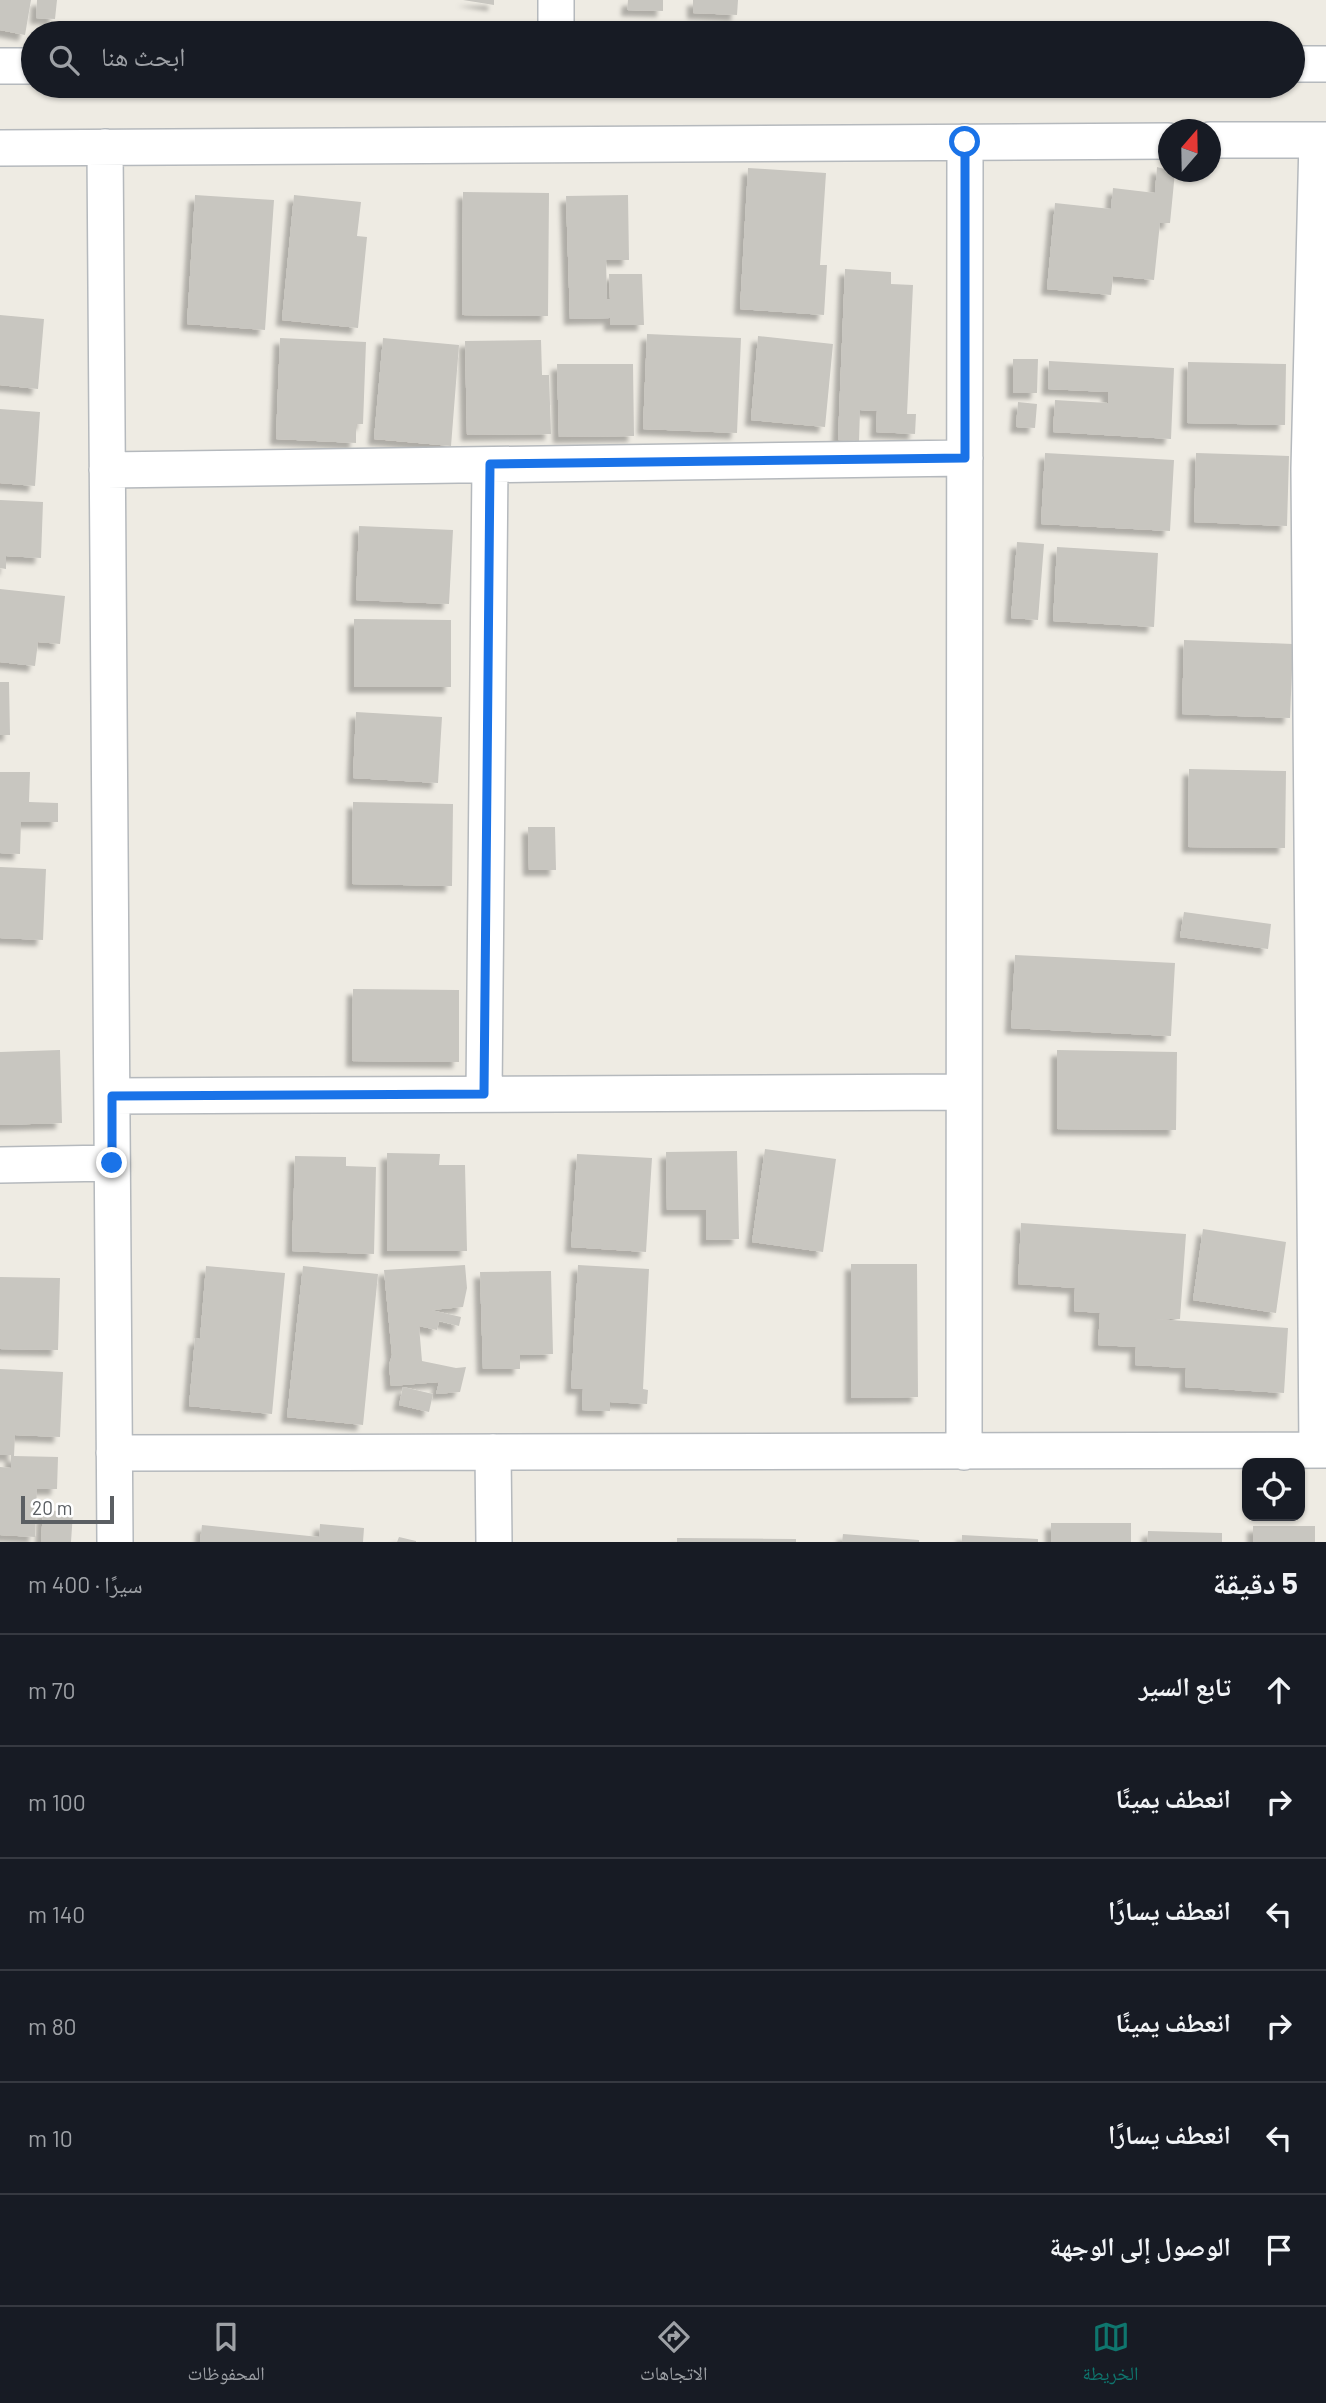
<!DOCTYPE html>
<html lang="ar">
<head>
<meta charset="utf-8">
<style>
	body { margin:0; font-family:Barlow,"Noto Naskh Arabic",sans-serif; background:#242831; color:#f1f3f6; direction:rtl }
	.controls { position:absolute; right:21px; bottom:21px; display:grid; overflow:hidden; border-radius:14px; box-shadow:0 2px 5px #0004 }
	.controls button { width:63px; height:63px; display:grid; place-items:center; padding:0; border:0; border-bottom:2px solid #363941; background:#171b24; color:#f1f3f6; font:35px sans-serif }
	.compass { position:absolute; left:1158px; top:119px; width:63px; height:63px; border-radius:50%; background:#171b24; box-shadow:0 2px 5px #0004; rotate:20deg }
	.scale { position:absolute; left:21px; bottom:18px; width:93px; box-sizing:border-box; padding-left:7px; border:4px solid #5b5f63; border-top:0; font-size:19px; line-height:24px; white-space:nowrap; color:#5b5f63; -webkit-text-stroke:5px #fff; paint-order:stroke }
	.stop { position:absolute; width:21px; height:21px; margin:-16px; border:5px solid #1a73e8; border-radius:50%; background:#fff }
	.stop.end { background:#1a73e8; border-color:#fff; box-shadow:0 2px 7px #0008 }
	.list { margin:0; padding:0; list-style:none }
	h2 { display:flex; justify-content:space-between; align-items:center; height:91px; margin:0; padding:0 28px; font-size:30px }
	h2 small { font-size:23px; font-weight:400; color:#9ea1a6 }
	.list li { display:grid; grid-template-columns:46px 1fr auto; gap:21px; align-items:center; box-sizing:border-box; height:112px; padding:0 28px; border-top:2px solid #363941 }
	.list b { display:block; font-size:26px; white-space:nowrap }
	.list em { font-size:23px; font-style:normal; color:#9ea1a6 }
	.icon { flex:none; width:38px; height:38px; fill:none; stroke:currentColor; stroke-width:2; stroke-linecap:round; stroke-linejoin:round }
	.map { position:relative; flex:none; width:1326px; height:1542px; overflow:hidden; direction:ltr }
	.search { position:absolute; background:#171b24; box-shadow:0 2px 5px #0004; left:21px; right:21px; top:21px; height:77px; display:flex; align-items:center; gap:18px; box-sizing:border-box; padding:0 24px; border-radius:38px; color:#9ea1a6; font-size:26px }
	.sheet { height:763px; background:#171b24 }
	nav { display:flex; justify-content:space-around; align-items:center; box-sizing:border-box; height:98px; border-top:2px solid #363941; background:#171b24; font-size:19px; color:#9ea1a6 }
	nav a { display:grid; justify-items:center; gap:4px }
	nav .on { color:#0f766e }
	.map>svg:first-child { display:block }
	.building { fill:#c8c6c0; filter:url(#shadow) }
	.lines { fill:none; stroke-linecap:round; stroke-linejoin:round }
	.minor-casing { stroke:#b5b9bd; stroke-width:38 }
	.minor { stroke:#fff; stroke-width:35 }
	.route { stroke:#1a73e8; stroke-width:9 }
</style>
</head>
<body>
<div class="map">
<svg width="1326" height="1542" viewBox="0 0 1326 1542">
	<defs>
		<filter id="shadow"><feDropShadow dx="-6" dy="6" stdDeviation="2" flood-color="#0004"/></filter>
	</defs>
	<rect width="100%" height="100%" fill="#eeebe3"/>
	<path class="building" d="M0,0H31L25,35L0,30Z
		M37,0H57L55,19L36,18Z
		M463,0H494V5Z
		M628,0H663V11L627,10Z
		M693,0H738L737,15L693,13Z
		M1157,167L1175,172L1170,223H1160L1154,280L1113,276L1111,295L1047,289L1055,203L1111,209L1113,188L1155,193Z
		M748,168L826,173L820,265H827L824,315L740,309Z
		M463,192L549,193L548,316L462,315Z
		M195,195L274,200L265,330L187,324Z
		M294,195L361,202L357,236L367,237L358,328L282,320Z
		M628,195L629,260H606L607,299H610L609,274H642L644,325H610V318L570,319L566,196Z
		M845,269L891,272V284L913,285L907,414H916L915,434L876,432L877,411L860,410L859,441L838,440Z
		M0,315L44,319L38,389L0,385Z
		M647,334L741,338L737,433L643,429Z
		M758,336L833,344L825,427L751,420Z
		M280,338L366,342L363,424H356V443L276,439Z
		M383,338L459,345L451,446L374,439Z
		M541,340L542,375H549L551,434L467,435L465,341Z
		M1013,359H1038L1037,393H1013Z
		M1049,361L1174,368L1171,439L1053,432L1055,400L1108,403V392L1048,389Z
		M1188,362L1286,364L1285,425L1187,423Z
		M557,364H633L634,436L559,437Z
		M1018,402L1037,404L1035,428L1016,427Z
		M0,409L40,412L35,486L0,483Z
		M1045,453L1174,460L1170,531L1041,524Z
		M1196,453L1289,456L1287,526L1194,522Z
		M0,500L43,502L41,558L6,556V569L0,568Z
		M359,526L453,530L449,604L356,600Z
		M1017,542L1044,544L1038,620L1011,618Z
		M1057,547L1158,553L1154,627L1053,621Z
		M0,589L65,596L60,644L38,642L35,666L0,662Z
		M354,619L451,620V687H354Z
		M1184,640L1293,644L1290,718L1182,714Z
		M0,682H9L10,735H0Z
		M356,712L442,717L438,783L353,778Z
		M1189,769L1286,771L1285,848L1188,847Z
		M0,772H30L29,802L58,803V822H21L20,854L0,853Z
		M353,802L453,804L452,886L352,884Z
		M528,827H555L556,870H529Z
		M0,867L46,869L43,940L0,938Z
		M1184,912L1271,924L1268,949L1180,937Z
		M1015,955L1175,963L1171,1036L1011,1028Z
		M353,989L459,990V1062L352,1061Z
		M60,1050L62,1123L0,1125V1052Z
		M1057,1050L1177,1052L1176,1130L1057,1129Z
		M765,1149L836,1159L823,1252L752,1242Z
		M737,1151L739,1239L706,1240V1210H667L666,1152Z
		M387,1153L440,1154L439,1165H465L467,1251H387Z
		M577,1154L652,1158L646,1252L571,1247Z
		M295,1156L346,1157V1166L376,1167L374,1254L292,1251Z
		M1021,1223L1186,1234L1180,1319H1155L1288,1328L1284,1393L1185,1387L1186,1368L1135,1365L1136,1347L1098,1345L1100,1313L1074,1311L1075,1288L1018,1284Z
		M1203,1229L1286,1242L1276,1313L1193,1300Z
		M851,1264H917L918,1397L851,1398Z
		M465,1265L467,1288L463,1307L431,1310L461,1317L459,1326L439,1321L437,1330L419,1326L422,1361L456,1368L466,1367L460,1392L436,1394L439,1382L391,1386L389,1365L392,1355L384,1270Z
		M578,1265L649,1269L643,1389L648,1390L647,1404L610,1402V1411L582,1410L583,1389L571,1388Z
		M206,1266L285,1273L272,1414L189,1406L195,1338L200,1339Z
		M303,1266L378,1274L363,1425L287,1417Z
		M551,1271L553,1354L520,1355V1369H483L480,1272Z
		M0,1277L60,1278L58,1350L0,1349Z
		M0,1369L63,1372L60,1437L15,1435L14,1456L58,1457L57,1489H37L35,1537L0,1535V1467L11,1468V1455H0Z
		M403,1387L433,1394L429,1412L399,1405Z
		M43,1510L73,1512L71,1542H41Z
		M1051,1523H1131V1542H1051Z
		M320,1524L364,1528L363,1542H200L202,1525L319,1537Z
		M1253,1526H1315V1542H1253Z
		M1148,1531L1222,1533V1542H1147Z
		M843,1534L919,1540V1542H842Z
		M962,1535L1038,1539V1542H962Z
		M399,1537L416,1541V1542H397Z
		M677,1538L796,1539V1542H677Z"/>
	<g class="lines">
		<defs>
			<path id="minor" d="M556,0V33
				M1293,64H1326
				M0,66H33
				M1210,140H1326
				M105,147L115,1542
				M0,148L1168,141
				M1309,469L1317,140
				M107,470L965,458
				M484,1094L490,465
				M112,1096L964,1092
				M0,1165L112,1163
				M1317,1450L1309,469H1326
				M493,1452L494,1542
				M964,1452L965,142
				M114,1453L1326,1450"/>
		</defs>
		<use href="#minor" class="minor-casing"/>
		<use href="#minor" class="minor"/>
	</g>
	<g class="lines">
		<path class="route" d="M112,1163V1096L484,1094L490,464L965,458V142"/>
	</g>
</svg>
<div class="controls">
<button><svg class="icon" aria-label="locate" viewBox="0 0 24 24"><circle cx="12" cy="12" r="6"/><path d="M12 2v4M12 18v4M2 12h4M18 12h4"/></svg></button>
</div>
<svg class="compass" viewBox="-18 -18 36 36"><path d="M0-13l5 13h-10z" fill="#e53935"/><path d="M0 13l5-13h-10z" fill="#9ea1a6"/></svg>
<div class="scale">20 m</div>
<div class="stop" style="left:965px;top:142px"></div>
<div class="stop end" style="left:112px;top:1163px"></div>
<div class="search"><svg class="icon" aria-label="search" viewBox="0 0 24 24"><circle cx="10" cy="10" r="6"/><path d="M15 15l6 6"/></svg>ابحث هنا</div>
</div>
<section class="sheet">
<h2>5 دقيقة<small>سيرًا · 400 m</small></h2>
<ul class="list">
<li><svg class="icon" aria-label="ahead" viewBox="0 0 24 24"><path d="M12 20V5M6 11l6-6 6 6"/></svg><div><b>تابع السير</b></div><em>70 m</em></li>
<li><svg class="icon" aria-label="right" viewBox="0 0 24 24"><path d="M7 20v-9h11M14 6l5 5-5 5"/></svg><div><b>انعطف يمينًا</b></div><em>100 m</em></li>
<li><svg class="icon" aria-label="left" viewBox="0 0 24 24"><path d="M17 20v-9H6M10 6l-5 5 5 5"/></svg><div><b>انعطف يسارًا</b></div><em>140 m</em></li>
<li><svg class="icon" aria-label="right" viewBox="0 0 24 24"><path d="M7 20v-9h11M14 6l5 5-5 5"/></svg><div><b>انعطف يمينًا</b></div><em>80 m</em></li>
<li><svg class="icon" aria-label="left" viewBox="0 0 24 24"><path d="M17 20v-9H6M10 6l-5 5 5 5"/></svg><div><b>انعطف يسارًا</b></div><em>10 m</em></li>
<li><svg class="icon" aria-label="arrive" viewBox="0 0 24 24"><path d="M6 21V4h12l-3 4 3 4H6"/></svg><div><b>الوصول إلى الوجهة</b></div></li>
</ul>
</section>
<nav>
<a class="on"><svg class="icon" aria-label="map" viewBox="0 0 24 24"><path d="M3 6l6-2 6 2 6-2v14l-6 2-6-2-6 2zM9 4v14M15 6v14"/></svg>الخريطة</a>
<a><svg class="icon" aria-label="directions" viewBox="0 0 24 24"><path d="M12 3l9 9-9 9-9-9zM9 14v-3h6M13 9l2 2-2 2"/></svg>الاتجاهات</a>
<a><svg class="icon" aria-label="saved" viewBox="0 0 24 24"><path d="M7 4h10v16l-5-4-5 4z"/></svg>المحفوظات</a>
</nav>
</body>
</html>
